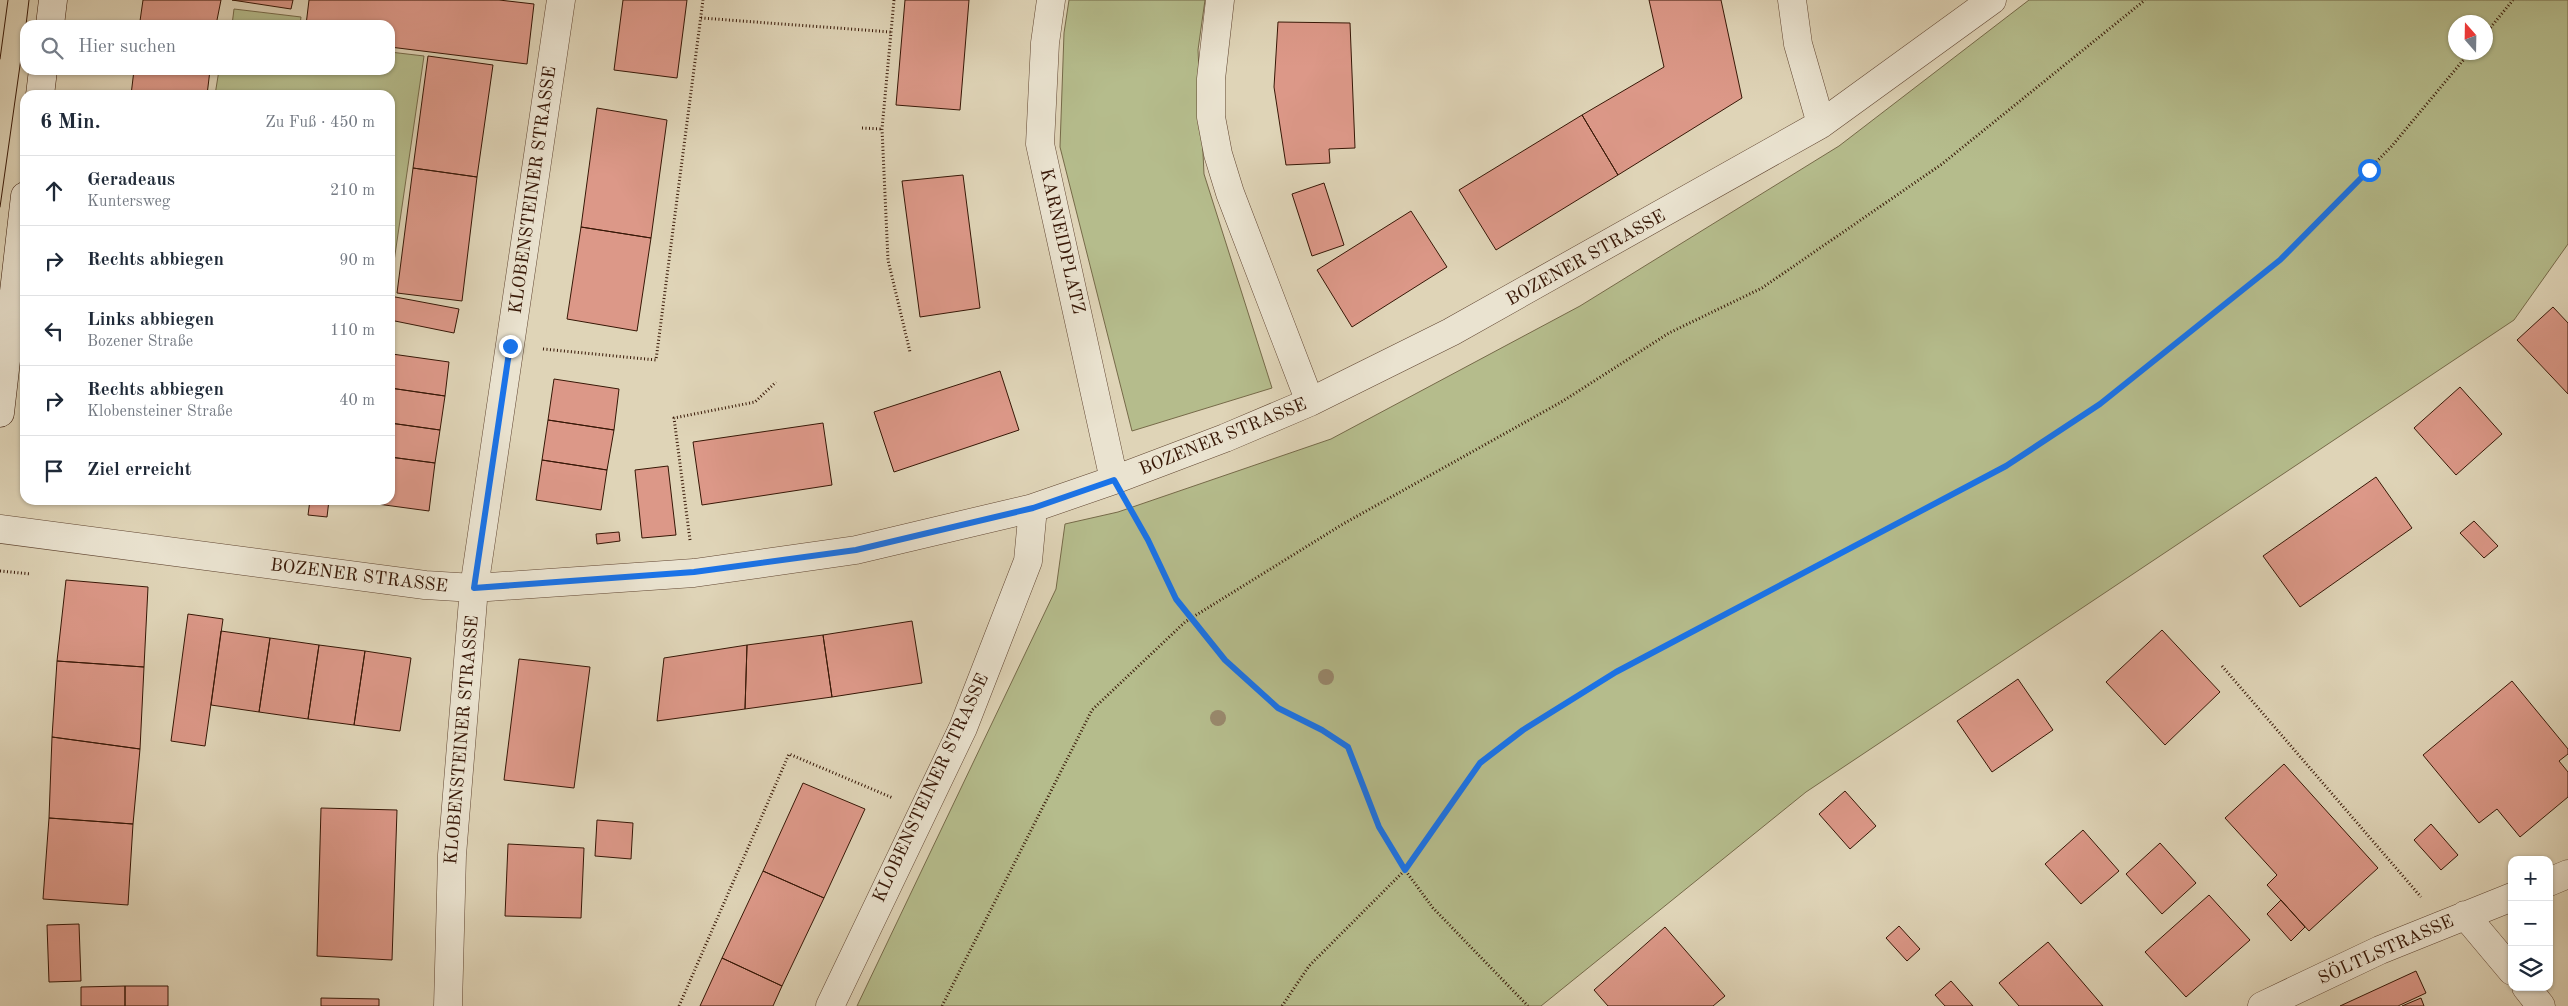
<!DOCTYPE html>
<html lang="de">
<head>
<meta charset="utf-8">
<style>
	body { margin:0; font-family:"Old Standard TT",serif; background:#f6f6f7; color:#1f2937 }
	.controls { position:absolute; right:15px; bottom:15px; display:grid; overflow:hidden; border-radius:10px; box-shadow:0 1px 4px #0004 }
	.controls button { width:45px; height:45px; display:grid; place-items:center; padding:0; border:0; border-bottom:1px solid #e0e1e3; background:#fff; color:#1f2937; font:25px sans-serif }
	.compass { position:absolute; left:2448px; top:15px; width:45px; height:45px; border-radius:50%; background:#fff; box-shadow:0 1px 4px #0004; rotate:340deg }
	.stop { position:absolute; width:15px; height:15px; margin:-11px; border:4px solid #1a73e8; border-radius:50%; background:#fff }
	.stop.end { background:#1a73e8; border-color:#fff; box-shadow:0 1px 5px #0008 }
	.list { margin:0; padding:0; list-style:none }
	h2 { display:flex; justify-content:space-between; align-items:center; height:65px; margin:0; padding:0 20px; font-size:21px }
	h2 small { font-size:16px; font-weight:400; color:#747a83 }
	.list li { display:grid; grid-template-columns:32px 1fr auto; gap:15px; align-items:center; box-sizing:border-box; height:70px; padding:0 20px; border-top:1px solid #e0e1e3 }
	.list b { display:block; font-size:19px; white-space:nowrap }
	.list p { margin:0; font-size:16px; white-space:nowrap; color:#747a83 }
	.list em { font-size:16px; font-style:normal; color:#747a83 }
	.icon { flex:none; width:28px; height:28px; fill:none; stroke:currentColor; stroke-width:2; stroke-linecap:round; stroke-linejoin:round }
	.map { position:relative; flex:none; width:2568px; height:1006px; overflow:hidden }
	.search { position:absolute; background:#fff; box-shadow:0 1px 4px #0004; left:20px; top:20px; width:375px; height:55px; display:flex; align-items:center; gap:12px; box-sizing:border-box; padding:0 18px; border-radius:15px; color:#747a83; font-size:19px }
	.panel { position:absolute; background:#fff; box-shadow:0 1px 4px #0004; left:20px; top:90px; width:375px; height:415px; border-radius:15px }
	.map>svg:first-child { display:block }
	.green { fill:#b5bc8c; stroke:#766a49; fill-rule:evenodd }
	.building { fill:#dc9888; stroke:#371706 }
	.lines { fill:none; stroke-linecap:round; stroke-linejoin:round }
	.minor-casing { stroke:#614632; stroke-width:29 }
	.secondary-casing { stroke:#371706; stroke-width:29 }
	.path { stroke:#371706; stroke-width:3; stroke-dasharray:1 2.5; stroke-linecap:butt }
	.minor { stroke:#eae3d0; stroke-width:28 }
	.secondary { stroke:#eae3d0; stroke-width:28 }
	.tram { stroke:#371706; stroke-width:1 }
	.tree { fill:#98886c }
	.route { stroke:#1a73e8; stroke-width:6 }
	.labels { text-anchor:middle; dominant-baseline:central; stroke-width:4.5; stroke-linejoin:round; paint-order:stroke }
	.street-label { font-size:18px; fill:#371706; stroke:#eae3d0 }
</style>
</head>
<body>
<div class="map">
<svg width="2568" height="1006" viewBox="0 0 2568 1006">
	<rect width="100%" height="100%" fill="#dfd4b7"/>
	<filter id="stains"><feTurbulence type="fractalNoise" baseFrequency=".004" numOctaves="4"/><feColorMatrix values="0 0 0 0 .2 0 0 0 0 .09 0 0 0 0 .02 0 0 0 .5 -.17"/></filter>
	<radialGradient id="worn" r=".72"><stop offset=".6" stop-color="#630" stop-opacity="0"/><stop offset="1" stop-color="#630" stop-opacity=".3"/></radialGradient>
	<path class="green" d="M1069,0H1205L1198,50L1204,174L1272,388L1132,431L1060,147L1064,33Z
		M2029,0H2568V244L2514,320L1806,792L1541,1006H857L1056,589L1065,524L1118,512L1331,439L1580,306L1839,146ZM2486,22V52H2456V22Z
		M234,9L301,17L300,25H232Z
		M390,52L424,56L390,289V95H215L219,70H390Z"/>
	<path class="building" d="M143,0H221L216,25H170L140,21Z
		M232,0H293L291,9Z
		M309,0H499L534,4L527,64L390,47V25H306Z
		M623,0H687L677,78L614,70Z
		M905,0H969L960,110L896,105Z
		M1649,0H1721L1742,98L1618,175L1582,115L1664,67Z
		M140,21L170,25H139Z
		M1278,22L1350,23L1355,148L1329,149L1330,163L1286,165L1274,87Z
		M428,56L493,65L477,177L413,168Z
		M134,70H210L207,95H131Z
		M597,108L667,120L651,238L581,227Z
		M1582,115L1618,175L1496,250L1459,190Z
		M413,168L477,177L462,301L397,293Z
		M963,175L980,308L920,317L902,181Z
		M1324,183L1344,245L1312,256L1292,194Z
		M1411,211L1447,267L1352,327L1317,270Z
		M581,227L651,238L637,331L567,319Z
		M390,296L459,309L454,333L390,320Z
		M2553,307L2568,323V394L2517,340Z
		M392,354L449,362L445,396L390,388Z
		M1000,371L1019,430L894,472L874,412Z
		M554,379L619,389L614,430L548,420Z
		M2460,387L2502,434L2456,475L2414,428Z
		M390,388L445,396L440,430L390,423Z
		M548,420L614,430L607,470L542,460Z
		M390,423L440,430L435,463L390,457Z
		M823,423L832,485L702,505L693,442Z
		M390,457L435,463L429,511L370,503V500H390Z
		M542,460L607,470L601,510L536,500Z
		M668,466L676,535L642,538L635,470Z
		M2376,477L2412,528L2300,607L2263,556Z
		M310,500H329L327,517L308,515Z
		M354,500H370V503Z
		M2474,521L2498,546L2484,558L2460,533Z
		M619,532L620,541L597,544L596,534Z
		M66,580L148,587L144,667L57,661Z
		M188,614L223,619L205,746L171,741Z
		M912,621L922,683L832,697L823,635Z
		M2162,630L2220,692L2165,745L2106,682Z
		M221,631L270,638L259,712L211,705Z
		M823,635L832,697L745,709L747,645Z
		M270,638L319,645L308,719L259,712Z
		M319,645L365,651L354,725L308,719Z
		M747,645L745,709L657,721L664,658Z
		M365,651L411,658L400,731L354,725Z
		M519,659L590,667L574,788L504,780Z
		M57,661L144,667L140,749L52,737Z
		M2018,679L2053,730L1992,772L1957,721Z
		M2512,681L2568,749V754L2559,761L2568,772V797L2520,837L2497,809L2479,823L2423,755Z
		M52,737L140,749L133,824L49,818Z
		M2284,764L2378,868L2309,931L2267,885L2277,875L2225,818Z
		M803,783L865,809L824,898L763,871Z
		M1845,791L1876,826L1850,849L1819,814Z
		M321,808L397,810L392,960L317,956Z
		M49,818L133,824L128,905L43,899Z
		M597,820L633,823L631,859L595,856Z
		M2431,824L2458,855L2441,870L2414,840Z
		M2083,830L2119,871L2081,904L2045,864Z
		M2160,843L2196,883L2162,914L2126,874Z
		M508,844L584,848L581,918L505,916Z
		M763,871L824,898L782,986L722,958Z
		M2209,895L2250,940L2186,997L2145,952Z
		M2281,900L2305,927L2291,941L2267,914Z
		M79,924L81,981L49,982L47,925Z
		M1899,926L1920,949L1907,961L1886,938Z
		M1665,927L1725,996L1713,1006H1608L1594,990Z
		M2048,942L2103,1006H2019L1999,983Z
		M722,958L782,986L773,1006H700Z
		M2416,971L2426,993L2398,1006H2340Z
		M1951,981L1973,1006H1945L1935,995Z
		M125,986H168V1006H125Z
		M125,986V1006H81V987Z
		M321,998L379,999V1006H321Z
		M2421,998L2424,1006H2402Z"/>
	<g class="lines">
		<defs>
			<path id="minor" d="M1051,0L1045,43L1040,144L1114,480
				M1220,0L1211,79V117L1218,154L1230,193L1310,402
				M1792,0L1798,44L1821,124
				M0,529L425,585L474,588L694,573L856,550L1033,508L1114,480L1225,438L1310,402L1451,332L1821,124L1992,0
				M2549,882L2568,874
				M2465,915L2512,971
				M2526,987L2541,1006
				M448,1006L452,855L474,588L561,0
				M830,1006L963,728L1028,561L1033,508
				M2262,1006L2380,950L2512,897"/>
			<path id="secondary" d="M50,25L53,0
				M40,95L43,70
				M0,413L25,196"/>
		</defs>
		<use href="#minor" class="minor-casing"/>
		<use href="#secondary" class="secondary-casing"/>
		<path class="path" d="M894,0L882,129L888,260L910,352
			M701,18L891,32
			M2486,33L2513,0
			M862,128L882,129
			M543,349L656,360L703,0
			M1132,511L1148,540L1176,599L1225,660L1278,708L1322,730L1348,747L1379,827L1405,870L1433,908L1528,1006
			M690,540L674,418L755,402L776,382
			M0,571L31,574
			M2222,666L2421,897
			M679,1006L789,754L893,798
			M942,1006L1092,710L1185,622L1343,524L1563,401L1669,333L1762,288L1942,164L2145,0
			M1282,1006L1309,966L1405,870L1480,763L1523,730L1616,672L2006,466L2100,404L2280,260L2391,147L2470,52"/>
		<use href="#minor" class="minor"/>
		<use href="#secondary" class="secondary"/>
		<path class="tram" d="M26,25L29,0
			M0,59L8,0
			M0,207L25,30"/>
	</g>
	<g class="tree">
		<circle cx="1326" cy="677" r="8"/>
		<circle cx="1218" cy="718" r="8"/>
	</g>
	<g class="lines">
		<path class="route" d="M510,346L474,588L694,572L856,550L1033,508L1114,480L1148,540L1176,599L1225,660L1278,708L1322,730L1348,747L1379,827L1405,870L1480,763L1523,730L1616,672L2006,466L2100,404L2280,260L2369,170"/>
	</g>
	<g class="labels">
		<g class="street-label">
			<text transform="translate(533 190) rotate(-82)">KLOBENSTEINER STRASSE</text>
			<text transform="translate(1062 241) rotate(77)">KARNEIDPLATZ</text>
			<text transform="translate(1586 258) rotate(-29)">BOZENER STRASSE</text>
			<text transform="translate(1223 437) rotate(-22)">BOZENER STRASSE</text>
			<text transform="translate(359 576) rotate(7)">BOZENER STRASSE</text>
			<text transform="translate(462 740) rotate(-85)">KLOBENSTEINER STRASSE</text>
			<text transform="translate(931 788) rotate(-65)">KLOBENSTEINER STRASSE</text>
			<text transform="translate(2386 950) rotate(-24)">SÖLTLSTRASSE</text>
		</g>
	</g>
	<rect width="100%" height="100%" filter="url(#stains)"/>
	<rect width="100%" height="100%" fill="url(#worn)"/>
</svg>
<div class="controls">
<button>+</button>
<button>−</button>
<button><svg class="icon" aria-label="layers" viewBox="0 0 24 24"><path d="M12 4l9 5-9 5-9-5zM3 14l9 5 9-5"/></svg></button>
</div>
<svg class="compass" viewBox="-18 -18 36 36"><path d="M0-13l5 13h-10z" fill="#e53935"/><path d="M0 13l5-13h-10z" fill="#747a83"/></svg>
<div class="stop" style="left:2369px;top:170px"></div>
<div class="stop end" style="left:510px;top:346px"></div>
<div class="search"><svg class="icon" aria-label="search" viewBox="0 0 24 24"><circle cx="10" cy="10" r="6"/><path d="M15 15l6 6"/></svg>Hier suchen</div>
<section class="panel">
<h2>6 Min.<small>Zu Fuß · 450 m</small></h2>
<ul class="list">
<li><svg class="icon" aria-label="ahead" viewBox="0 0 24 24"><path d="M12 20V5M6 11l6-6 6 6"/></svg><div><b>Geradeaus</b><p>Kuntersweg</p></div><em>210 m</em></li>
<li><svg class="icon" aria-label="right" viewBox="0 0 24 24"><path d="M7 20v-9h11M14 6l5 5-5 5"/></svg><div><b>Rechts abbiegen</b></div><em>90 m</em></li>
<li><svg class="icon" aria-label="left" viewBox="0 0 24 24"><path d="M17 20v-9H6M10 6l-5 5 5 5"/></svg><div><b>Links abbiegen</b><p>Bozener Straße</p></div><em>110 m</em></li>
<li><svg class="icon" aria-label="right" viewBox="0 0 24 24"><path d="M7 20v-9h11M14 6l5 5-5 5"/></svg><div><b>Rechts abbiegen</b><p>Klobensteiner Straße</p></div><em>40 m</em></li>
<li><svg class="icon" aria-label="arrive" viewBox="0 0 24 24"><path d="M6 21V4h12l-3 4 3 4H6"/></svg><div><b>Ziel erreicht</b></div></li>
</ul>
</section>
</div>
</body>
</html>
